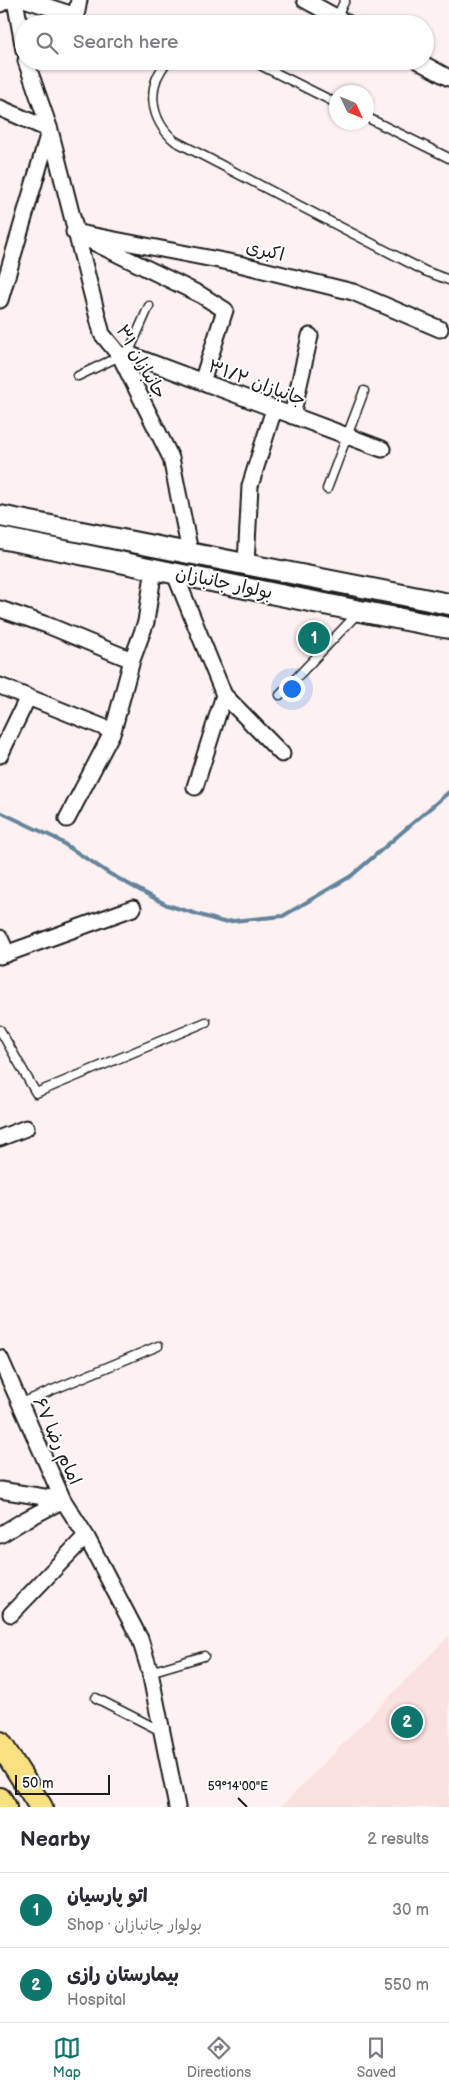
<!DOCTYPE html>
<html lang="en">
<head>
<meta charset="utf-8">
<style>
	body { margin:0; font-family:"Balsamiq Sans","Playpen Sans Arabic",sans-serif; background:#f2f2f3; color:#2b2b33 }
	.compass { position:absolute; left:329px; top:85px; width:45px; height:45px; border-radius:50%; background:#fff; box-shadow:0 1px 4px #0004; rotate:134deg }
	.scale { position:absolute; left:15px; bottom:12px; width:95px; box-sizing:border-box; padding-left:5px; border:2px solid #1c1c1c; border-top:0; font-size:14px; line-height:18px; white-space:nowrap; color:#1c1c1c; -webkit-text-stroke:4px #fff; paint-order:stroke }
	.you { position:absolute; left:291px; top:688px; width:18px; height:18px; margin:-12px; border:4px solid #fff; border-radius:50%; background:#1a73e8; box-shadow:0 0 0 8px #1a73e833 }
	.badge { display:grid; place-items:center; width:32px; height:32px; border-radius:50%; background:#0f766e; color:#fff; font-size:16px; font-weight:700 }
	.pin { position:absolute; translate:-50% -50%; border:2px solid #fff; box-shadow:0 1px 5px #0006 }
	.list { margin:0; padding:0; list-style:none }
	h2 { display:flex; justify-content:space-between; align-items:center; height:65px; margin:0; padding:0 20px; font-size:21px }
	h2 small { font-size:16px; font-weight:400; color:#7c7c81 }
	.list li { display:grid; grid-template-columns:32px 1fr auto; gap:15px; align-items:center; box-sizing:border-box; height:75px; padding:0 20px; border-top:1px solid #e1e1e2 }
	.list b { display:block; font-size:19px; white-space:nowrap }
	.list p { margin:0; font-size:16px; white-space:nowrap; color:#7c7c81 }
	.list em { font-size:16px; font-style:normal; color:#7c7c81 }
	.icon { flex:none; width:28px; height:28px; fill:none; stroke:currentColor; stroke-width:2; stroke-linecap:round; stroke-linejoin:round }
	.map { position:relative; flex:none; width:449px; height:1807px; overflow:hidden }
	.search { position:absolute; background:#fff; box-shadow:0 1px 4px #0004; left:15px; right:15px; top:15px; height:55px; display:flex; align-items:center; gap:12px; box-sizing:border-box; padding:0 18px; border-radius:28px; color:#7c7c81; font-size:19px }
	.sheet { height:215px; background:#fff }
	nav { display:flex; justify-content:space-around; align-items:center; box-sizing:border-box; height:70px; border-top:1px solid #e1e1e2; background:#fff; font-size:14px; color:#7c7c81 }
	nav a { display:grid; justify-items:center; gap:2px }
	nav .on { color:#0f766e }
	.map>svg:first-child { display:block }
	.built { fill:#fbe1e0 }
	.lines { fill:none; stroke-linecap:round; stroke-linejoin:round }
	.stream { stroke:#63849c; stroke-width:4 }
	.service-casing { stroke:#1c1c1c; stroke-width:11 }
	.minor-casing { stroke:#1c1c1c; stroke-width:19 }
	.secondary-casing { stroke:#1c1c1c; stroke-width:24 }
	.primary-casing { stroke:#1c1c1c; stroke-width:26 }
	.service { stroke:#fff; stroke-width:8 }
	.minor { stroke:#fff; stroke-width:15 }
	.secondary { stroke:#fff; stroke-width:20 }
	.primary { stroke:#f9e181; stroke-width:22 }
	.ticks { fill:none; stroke:#1c1c1c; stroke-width:2 }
	.labels { text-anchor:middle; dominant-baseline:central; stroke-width:4; stroke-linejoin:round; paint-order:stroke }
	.street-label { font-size:18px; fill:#1c1c1c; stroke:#fff }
	.ticks-label { font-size:12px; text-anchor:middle; fill:#1c1c1c; stroke:#fff; stroke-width:4; stroke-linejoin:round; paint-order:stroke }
</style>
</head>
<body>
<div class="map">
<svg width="449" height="1807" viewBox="0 0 449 1807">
	<rect width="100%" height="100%" fill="#fdf1f1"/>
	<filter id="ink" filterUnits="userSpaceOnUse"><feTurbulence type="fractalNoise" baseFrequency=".02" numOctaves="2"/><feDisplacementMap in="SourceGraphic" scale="10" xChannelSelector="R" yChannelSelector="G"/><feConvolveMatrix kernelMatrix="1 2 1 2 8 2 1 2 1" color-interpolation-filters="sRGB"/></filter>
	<g filter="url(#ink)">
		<path class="built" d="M449,1636V1807H281Z"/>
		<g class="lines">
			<path class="stream" d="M0,812L55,838L110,874L167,905L223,922L283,916L351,876L449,792"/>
			<defs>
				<path id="service" d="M337,17L345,0
					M168,61C145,86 150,120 175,141L425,271L449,280
					M252,61L336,103
					M366,117L449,158
					M128,354L149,306
					M78,376L120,356
					M327,489L364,391
					M280,695L358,613
					M0,1030L36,1093L206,1022
					M19,1404L158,1346
					M150,1672L204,1656
					M96,1698L161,1731"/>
				<path id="minor" d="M15,0L24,50
					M27,0L76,16L79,0
					M305,0L349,24
					M0,4L7,0
					M26,61L50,130L102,334L120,356L171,458L190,552
					M418,61L449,78
					M0,108L50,130
					M74,232L239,264L353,292L440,329
					M91,241L201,295L225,310L202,382
					M0,300L49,132
					M120,356L128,354L382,449
					M292,416L310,336
					M246,564L250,486L274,409
					M174,572L224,695L282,754
					M0,609L47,625L132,660
					M0,686L113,731
					M0,755L28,697
					M195,787L224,695
					M67,819L113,731L132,660L146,622L154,568
					M0,938L7,954
					M0,956L133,908
					M0,1138L26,1128
					M0,1358L63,1500L86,1536L140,1639L150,1672L177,1807
					M0,1490L63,1500
					M0,1535L23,1521L63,1500
					M11,1614L86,1536"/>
				<path id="secondary" d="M0,516L449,604
					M0,538C150,567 299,601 449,628"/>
				<path id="primary" d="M0,1743L41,1807
					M0,1799L5,1807"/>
			</defs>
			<use href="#service" class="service-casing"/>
			<use href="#minor" class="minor-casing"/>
			<use href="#secondary" class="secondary-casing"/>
			<use href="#primary" class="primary-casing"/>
			<use href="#service" class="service"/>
			<use href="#minor" class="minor"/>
			<use href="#secondary" class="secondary"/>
			<use href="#primary" class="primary"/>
		</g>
	</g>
	<path class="ticks" d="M238,1798L247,1807"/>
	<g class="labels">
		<g class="street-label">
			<text transform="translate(265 251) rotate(14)">اکبری</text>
			<text transform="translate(141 362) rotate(60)">جانبازان ۳۱</text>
			<text transform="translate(257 383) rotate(20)">جانبازان ۳۱/۲</text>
			<text transform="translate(224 583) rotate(12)">بولوار جانبازان</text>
			<text transform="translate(57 1441) rotate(66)">امام رضا ۶۷</text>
		</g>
	</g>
	<g class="ticks-label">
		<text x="238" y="1790">59°14'00"E</text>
	</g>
</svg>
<svg class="compass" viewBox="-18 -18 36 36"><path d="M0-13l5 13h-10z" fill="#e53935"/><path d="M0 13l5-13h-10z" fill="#7c7c81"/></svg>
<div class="scale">50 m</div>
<div class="you"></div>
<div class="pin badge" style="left:314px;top:638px">1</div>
<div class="pin badge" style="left:407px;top:1722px">2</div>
<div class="search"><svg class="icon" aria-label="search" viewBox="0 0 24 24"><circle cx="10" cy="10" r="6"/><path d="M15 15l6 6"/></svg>Search here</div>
</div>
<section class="sheet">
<h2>Nearby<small>2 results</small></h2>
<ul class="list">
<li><span class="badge">1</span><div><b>اتو پارسیان</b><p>Shop · بولوار جانبازان</p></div><em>30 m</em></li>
<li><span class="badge">2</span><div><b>بیمارستان رازی</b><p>Hospital</p></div><em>550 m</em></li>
</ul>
</section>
<nav>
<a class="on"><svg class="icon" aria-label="map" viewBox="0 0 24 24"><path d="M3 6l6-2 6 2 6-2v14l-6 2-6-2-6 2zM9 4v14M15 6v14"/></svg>Map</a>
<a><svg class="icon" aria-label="directions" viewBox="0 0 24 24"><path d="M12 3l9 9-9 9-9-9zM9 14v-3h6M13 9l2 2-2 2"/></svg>Directions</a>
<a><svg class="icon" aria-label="saved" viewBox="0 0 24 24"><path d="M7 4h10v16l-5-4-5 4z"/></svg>Saved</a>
</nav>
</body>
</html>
